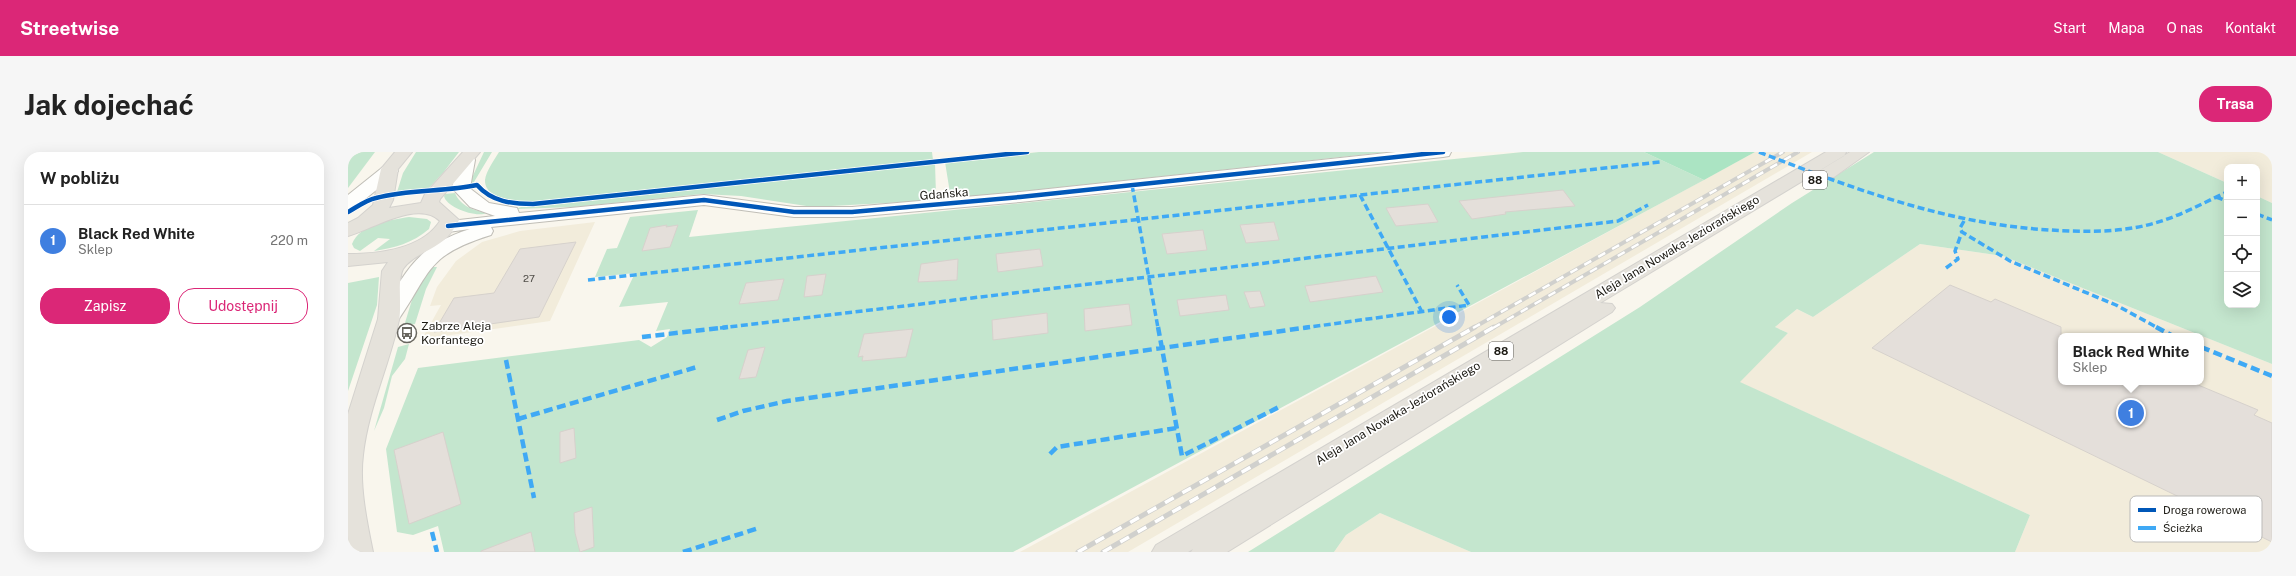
<!DOCTYPE html>
<html lang="pl">
<head>
<meta charset="utf-8">
<style>
	body { margin:0; font-family:"Public Sans",sans-serif; background:#f6f6f6; color:#222 }
	.controls { position:absolute; right:12px; top:12px; display:grid; overflow:hidden; border-radius:8px; box-shadow:0 4px 16px #0002 }
	.controls button { width:36px; height:36px; display:grid; place-items:center; padding:0; border:0; border-bottom:1px solid #e0e0e0; background:#fff; color:#222; font:20px sans-serif }
	.you { position:absolute; left:1101px; top:165px; width:14px; height:14px; margin:-10px; border:3px solid #fff; border-radius:50%; background:#1a73e8; box-shadow:0 0 0 6px #1a73e833 }
	.badge { display:grid; place-items:center; width:26px; height:26px; border-radius:50%; background:#db2777; color:#fff; font-size:13px; font-weight:700 }
	.pin { position:absolute; translate:-50% -50%; border:2px solid #fff; box-shadow:0 1px 4px #0006 }
	.popup { position:absolute; left:1710px; top:181px; width:146px; height:52px; box-sizing:border-box; display:grid; place-content:center; border-radius:8px; background:#fff; filter:drop-shadow(0 1px 3px #0005); font-size:13px; white-space:nowrap; color:#767676 }
	.popup b { font-size:15px; color:#222 }
	.popup::after { content:''; position:absolute; left:50%; top:100%; margin-left:-8px; border:8px solid transparent; border-top-color:#fff }
	.list { margin:0; padding:0; list-style:none }
	h2 { display:flex; justify-content:space-between; align-items:center; height:52px; margin:0; padding:0 16px; font-size:17px }
	h2 small { font-size:13px; font-weight:400; color:#767676 }
	.list li { display:grid; grid-template-columns:26px 1fr auto; gap:12px; align-items:center; box-sizing:border-box; height:72px; padding:0 16px; border-top:1px solid #e0e0e0 }
	.list b { display:block; font-size:15px; white-space:nowrap }
	.list p { margin:0; font-size:13px; white-space:nowrap; color:#767676 }
	.list em { font-size:13px; font-style:normal; color:#767676 }
	.actions { display:flex; gap:8px; padding:12px 16px }
	.actions a { flex:1; padding:9px 0; border:1px solid #db2777; border-radius:16px; text-align:center; font-size:14px; color:#db2777 }
	.actions .main { background:#db2777; color:#fff }
	.icon { flex:none; width:22px; height:22px; fill:none; stroke:currentColor; stroke-width:2; stroke-linecap:round; stroke-linejoin:round }
	.map { position:relative; flex:none; width:1924px; height:400px; overflow:hidden; border-radius:16px }
	header { display:flex; align-items:center; gap:24px; box-sizing:border-box; height:56px; padding:0 20px; background:#db2777; color:#fff }
	header strong { font-size:19px }
	nav { display:flex; gap:22px; margin-inline-start:auto; font-size:14px }
	.intro { display:flex; align-items:center; justify-content:space-between; box-sizing:border-box; height:96px; padding:0 24px }
	h1 { margin:0; font-size:28px }
	.button { padding:10px 18px; border-radius:16px; background:#db2777; color:#fff; font-size:14px; font-weight:700 }
	main { display:flex; gap:24px; padding:0 24px }
	aside { flex:1; background:#fff; border-radius:16px; box-shadow:0 4px 16px #0002 }
	.map>svg:first-child { display:block }
	.built { fill:#f2ecdb; fill-rule:evenodd }
	.green { fill:#c4e6ce }
	.forest { fill:#abe4c3 }
	.building { fill:#e4dfda; stroke:#d6d1cc }
	.lines { fill:none; stroke-linecap:round; stroke-linejoin:round }
	.minor-casing { stroke:#c0beb7; stroke-width:2 }
	.major-casing { stroke:#d4d2ce; stroke-width:2 }
	.minor { fill:#fefefc; fill-rule:evenodd }
	.major { fill:#e5e2db; fill-rule:evenodd }
	.rail-far1-casing { stroke:#d0d0cd; stroke-width:4 }
	.rail-casing { stroke:#d0d0cd; stroke-width:5 }
	.rail-far1 { stroke:#fff; stroke-width:2.5; stroke-dasharray:8; stroke-linecap:butt }
	.rail { stroke:#fff; stroke-width:3.5; stroke-dasharray:10; stroke-linecap:butt }
	.quiet-far1 { stroke:#3fa9f5; stroke-width:3.5; stroke-dasharray:7 3.5; stroke-linecap:butt }
	.quiet { stroke:#3fa9f5; stroke-width:4.5; stroke-dasharray:9 4.5; stroke-linecap:butt }
	.cycleway-casing { stroke:#fff; stroke-width:6 }
	.cycleway { stroke:#0057b8; stroke-width:4.5 }
	.labels { text-anchor:middle; dominant-baseline:central; stroke-width:3.5; stroke-linejoin:round; paint-order:stroke }
	.number-label { font-size:10px; fill:#514e49 }
	.shield { fill:#fff; stroke:#605f5a; stroke-width:1 }
	.shield-label { font-size:11px; font-weight:bold; fill:#1c1a14 }
	.street-label { font-size:12px; fill:#1c1a14; stroke:#fff }
	.poi-label { font-size:12px; fill:#1c1a14; stroke:#fff; text-anchor:start }
	.key { fill:#fff; stroke:#bbbab8; stroke-width:1 }
	.key-label { font-size:11px; fill:#1c1a14 }
</style>
</head>
<body>
<header>
<strong>Streetwise</strong>
<nav><a>Start</a><a>Mapa</a><a>O nas</a><a>Kontakt</a></nav>
</header>
<div class="intro"><h1>Jak dojechać</h1><a class="button">Trasa</a></div>
<main>
<aside>
<h2>W pobliżu<small></small></h2>
<ul class="list">
<li><span class="badge" style="background:#3f7fe0">1</span><div><b>Black Red White</b><p>Sklep</p></div><em>220 m</em></li>
</ul>
<div class="actions"><a class="main">Zapisz</a><a>Udostępnij</a></div>
</aside>
<div class="map">
<svg width="1924" height="400" viewBox="0 0 1924 400">
	<rect width="100%" height="100%" fill="#f9f6ed"/>
	<path class="built" d="M1407,0H1464L780,400H672Z
		M1810,0H1924V51L1909,44V15H1879V31Z
		M247,70L202,169L74,187L93,153L82,154L89,135L108,109L134,90L172,79Z
		M1572,92L1655,104L1924,212V400H1667L1682,363L1391,230L1440,181L1427,175L1449,157L1465,165ZM1713,184H1853V230H1713Z
		M1032,361L1123,400H986L998,383Z"/>
	<path class="green" d="M13,0H27L0,36V6Z
		M68,0H111L95,21L80,37L49,40L55,21Z
		M136,0H144L126,30L121,32Z
		M151,0H584L585,8L183,50C170,49 136,48 137,28C138,19 147,7 151,0Z
		M691,0H1039L622,45H608L602,41L597,10Z
		M1175,0H1296L1356,28L665,400H96L90,374L65,383L49,380L38,297L70,216L291,188L303,195L319,185L322,177L308,179L320,150L271,155L287,121L247,125L259,97L269,96L282,65L350,58L341,85Z
		M1526,0H1810L1879,31V153H1909V44L1924,51V212L1655,104L1572,92L1465,165L1449,157L1427,175L1440,181L1392,230L1682,363L1667,400H1123L1032,361L998,383L986,400H900L1292,155L1444,51Z
		M587,11L588,43L576,49L465,55L393,44L354,42L226,55L167,57L176,54L200,53Z
		M107,41C112,54 127,59 139,61C127,66 98,55 96,44L97,42Z
		M61,65L79,67L83,70L81,77C65,91 46,96 26,99L42,87L30,86L12,99L6,96L4,92C12,72 42,68 61,65Z
		M80,115H89L78,137L67,172L56,174L67,138Z
		M31,125L29,153L0,239V131Z
		M61,192L57,207L44,224L36,256L26,279L50,195Z"/>
	<path class="forest" d="M1296,0H1407L1356,28Z"/>
	<path class="building" d="M1215,38L1227,54L1157,60L1158,62L1124,67L1111,49Z
		M1080,52L1090,70L1048,74L1038,56Z
		M926,70L931,88L898,91L892,73Z
		M319,73L318,75L330,73L322,95L294,99L302,76Z
		M855,78L859,98L819,102L814,82Z
		M228,90L191,165L86,180L106,146L146,141L172,97Z
		M692,97L695,114L650,120L648,102Z
		M610,107L609,128L570,130L573,112Z
		M478,122L474,143L456,145L459,124Z
		M1028,124L1035,140L962,150L957,134Z
		M436,127L430,148L391,152L398,131Z
		M1602,133L1643,150L1647,147L1713,175V230H1843L1910,258L1906,263L1924,271V390L1524,196Z
		M912,139L917,154L902,156L896,140Z
		M878,143L881,158L832,164L829,148Z
		M781,152L784,173L737,179L736,157Z
		M699,161L700,181L645,188L644,168Z
		M565,177L558,205L514,209L515,204L510,205L516,182Z
		M417,195L408,225L391,227L400,198Z
		M226,276L228,306L212,311V280Z
		M95,280L113,352L61,372L46,298Z
		M244,355L246,395L232,400L227,381L226,361Z
		M183,380L187,400H133V399Z"/>
	<g class="lines">
		<defs>
			<path id="minor" d="M1048,0H1103L1101,4L1095,5L672,50L504,65H446L356,53L143,75L145,79L143,83C76,104 84,120 48,171L41,173L34,171L30,167C58,120 66,95 122,77L100,80L93,78L91,74L93,70L147,64L122,55L104,36L111,8L113,4H125L127,8L122,36L124,38L141,51L169,56L171,61L356,43L446,55H504L672,40Z
				M41,14L47,15L50,19L47,23L6,56L0,57V43L35,15Z"/>
			<path id="major" d="M47,0H64L50,17L45,48L41,56L73,51L77,42L115,0H132L92,47L91,50L111,68C106,77 101,85 92,91C80,100 64,104 55,117C49,128 54,155 51,168C41,214 20,257 15,303C11,333 19,371 25,400H0V262L30,167L34,119L40,110L0,114V102C31,102 74,97 92,69C70,47 23,78 0,84V71L10,66L25,53L33,17Z
				M1478,0H1498L1496,4L1252,151L1264,152L1267,156L1264,160L879,400H843L845,397L840,400H804L808,393Z
				M1502,0H1521L1486,25H1474L1471,21L1474,17Z"/>
		</defs>
		<use href="#minor" class="minor-casing"/>
		<use href="#major" class="major-casing"/>
		<use href="#minor" class="minor"/>
		<use href="#major" class="major"/>
		<defs>
			<path id="rail-far1" d="M1125,176L1435,0
				M1145,176L1450,0"/>
			<path id="rail" d="M730,400L1127,175
				M755,400L1146,175"/>
		</defs>
		<use href="#rail-far1" class="rail-far1-casing"/>
		<use href="#rail" class="rail-casing"/>
		<use href="#rail-far1" class="rail-far1"/>
		<use href="#rail" class="rail"/>
		<path class="quiet-far1" d="M1411,0C1506,37 1599,72 1702,78C1736,80 1773,81 1807,71C1832,64 1855,51 1879,40
			M784,33L810,176
			M1012,43L1074,160
			M1868,45L1879,49
			M1909,62L1924,68
			M1616,69L1612,76L1614,80L1662,109L1768,153L1810,176
			M1598,116L1610,107L1607,99L1614,80
			M240,128L1312,10
			M372,176L1270,69L1300,53
			M955,176L1121,153L1109,133"/>
		<path class="quiet" d="M810,175L834,304L931,255
			M1808,175L1825,184
			M294,185L380,175
			M1853,195L1924,224
			M158,208L186,346
			M170,267L349,215
			M369,268L395,259L439,249L962,175
			M702,302L709,295L829,276
			M84,380L89,400
			M335,400L411,376"/>
		<defs>
			<path id="cycleway" d="M0,60C9,55 18,48 28,46C60,37 96,40 129,33C144,50 164,52 185,52L679,0
				M100,74L356,48L446,60H504L672,45L1095,0"/>
		</defs>
		<use href="#cycleway" class="cycleway-casing"/>
		<use href="#cycleway" class="cycleway"/>
	</g>
	<defs>
		<symbol id="bus-ring" viewBox="-11 -11 22 22"><circle r="9.5" fill="#fff" stroke="#696760" stroke-width="1.5"/><path d="M-5-6H5V4H4V6H2V4H-2V6H-4V4H-5ZM-3.5-4V0h7V-4ZM-3.5 1.2v1.5H-2V1.2ZM2 1.2v1.5H3.5V1.2Z" fill="#696760"/></symbol>
	</defs>
	<g fill-rule="evenodd">
		<use href="#bus-ring" x="48" y="170" width="22" height="22"/>
	</g>
	<g class="labels">
		<g class="number-label">
			<text x="181" y="126">27</text>
		</g>
		<g class="shield">
			<rect x="1455" y="19" width="24" height="18" rx="3"/>
			<rect x="1141" y="190" width="24" height="18" rx="3"/>
		</g>
		<g class="shield-label">
			<text x="1467" y="28">88</text>
			<text x="1153" y="199">88</text>
		</g>
		<g class="street-label">
			<text transform="translate(596 42) rotate(-5)">Gdańska</text>
			<text transform="translate(1329 95) rotate(-31)">Aleja Jana Nowaka-Jeziorańskiego</text>
			<text transform="translate(1050 261) rotate(-31)">Aleja Jana Nowaka-Jeziorańskiego</text>
		</g>
		<g class="poi-label">
			<text x="73" y="174">Zabrze Aleja<tspan x="73" dy="14">Korfantego</tspan></text>
		</g>
	</g>
	<rect x="1782" y="344" width="132" height="46" rx="6" class="key"/>
	<rect x="1790" y="356" width="18" height="4" fill="#0057b8"/>
	<rect x="1790" y="374" width="18" height="4" fill="#3fa9f5"/>
	<g class="key-label">
		<text x="1815" y="362">Droga rowerowa</text>
		<text x="1815" y="380">Ścieżka</text>
	</g>
</svg>
<div class="controls">
<button>+</button>
<button>−</button>
<button><svg class="icon" aria-label="locate" viewBox="0 0 24 24"><circle cx="12" cy="12" r="6"/><path d="M12 2v4M12 18v4M2 12h4M18 12h4"/></svg></button>
<button><svg class="icon" aria-label="layers" viewBox="0 0 24 24"><path d="M12 4l9 5-9 5-9-5zM3 14l9 5 9-5"/></svg></button>
</div>
<div class="you"></div>
<div class="pin badge" style="left:1783px;top:261px;background:#3f7fe0">1</div>
<div class="popup"><b>Black Red White</b>Sklep</div>
</div>
</main>
</body>
</html>
